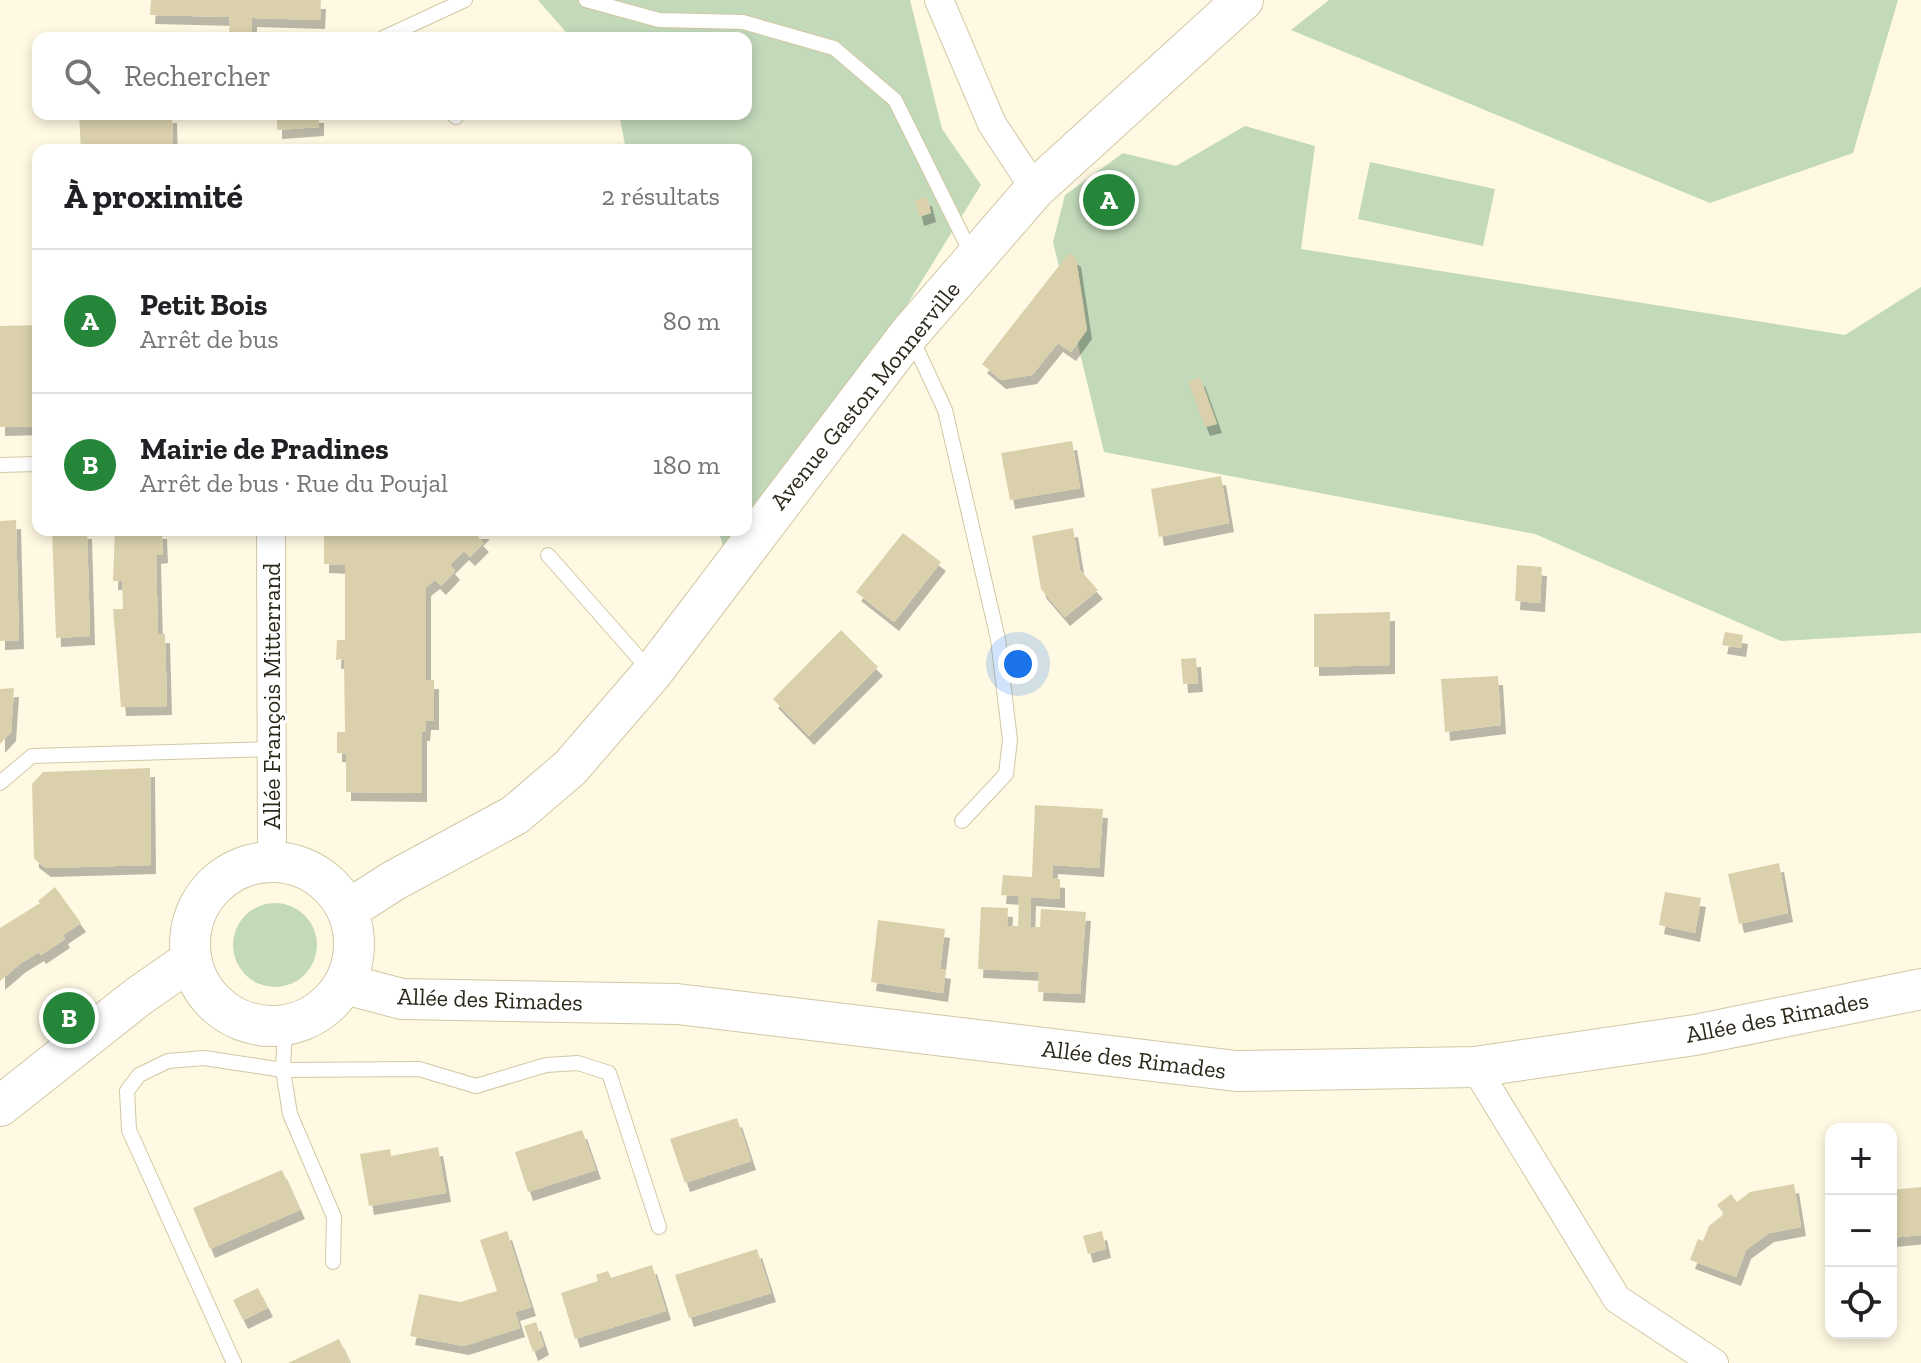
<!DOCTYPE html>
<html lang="fr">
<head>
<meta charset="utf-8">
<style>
	body { margin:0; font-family:"Zilla Slab",serif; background:#f2f2f2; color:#202124 }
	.controls { position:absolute; right:24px; bottom:24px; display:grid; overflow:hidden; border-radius:16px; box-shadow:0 4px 12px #0003 }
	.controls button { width:72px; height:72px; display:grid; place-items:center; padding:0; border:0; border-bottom:2px solid #e0e0e0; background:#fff; color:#202124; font:40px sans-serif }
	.you { position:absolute; left:1018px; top:664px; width:28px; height:28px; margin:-20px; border:6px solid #fff; border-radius:50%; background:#1a73e8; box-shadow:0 0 0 12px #1a73e833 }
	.badge { display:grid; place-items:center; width:52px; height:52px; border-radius:50%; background:#258538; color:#fff; font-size:26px; font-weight:700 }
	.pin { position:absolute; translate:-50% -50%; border:4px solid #fff; box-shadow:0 2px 8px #0006 }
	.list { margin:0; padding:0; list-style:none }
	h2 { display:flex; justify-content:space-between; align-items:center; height:104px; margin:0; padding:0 32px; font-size:34px }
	h2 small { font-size:26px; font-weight:400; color:#757577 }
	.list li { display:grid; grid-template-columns:52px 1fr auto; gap:24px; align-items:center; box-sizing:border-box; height:144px; padding:0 32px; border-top:2px solid #e0e0e0 }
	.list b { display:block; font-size:30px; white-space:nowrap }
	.list p { margin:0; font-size:26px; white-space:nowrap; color:#757577 }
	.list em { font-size:26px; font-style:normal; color:#757577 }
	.icon { flex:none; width:44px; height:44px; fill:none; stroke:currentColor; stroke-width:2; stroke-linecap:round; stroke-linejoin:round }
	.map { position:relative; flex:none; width:1921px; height:1363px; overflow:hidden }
	.search { position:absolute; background:#fff; box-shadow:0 4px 12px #0003; left:32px; top:32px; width:720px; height:88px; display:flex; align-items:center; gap:20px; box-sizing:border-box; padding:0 28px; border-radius:16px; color:#757577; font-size:30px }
	.panel { position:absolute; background:#fff; box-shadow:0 4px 12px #0003; left:32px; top:144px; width:720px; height:392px; border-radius:16px }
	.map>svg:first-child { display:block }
	.green { fill:#c2d9ba }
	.building { fill:#dad1ac; filter:url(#shadow) }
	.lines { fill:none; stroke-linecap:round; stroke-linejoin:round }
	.lane-casing { stroke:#d1c8a3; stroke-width:16 }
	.street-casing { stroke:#d1c8a3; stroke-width:30 }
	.secondary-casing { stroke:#d1c8a3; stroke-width:42 }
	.lane { stroke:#fff; stroke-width:14 }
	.street { stroke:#fff; stroke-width:28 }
	.secondary { stroke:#fff; stroke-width:40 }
	.labels { text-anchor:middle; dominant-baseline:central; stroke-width:6; stroke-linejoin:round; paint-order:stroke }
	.street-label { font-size:24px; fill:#2c291b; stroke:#fff }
</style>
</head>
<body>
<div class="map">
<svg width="1921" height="1363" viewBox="0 0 1921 1363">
	<defs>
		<filter id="shadow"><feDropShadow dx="5" dy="9" stdDeviation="0" flood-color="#0004"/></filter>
	</defs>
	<rect width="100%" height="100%" fill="#fff9e3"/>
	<path class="green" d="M538,0H910L942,129L981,185L735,583L718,530H746V150H626L619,114H746V38H571Z
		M1329,0H1898L1853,153L1710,203L1291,30Z
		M1245,126L1315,146L1301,249L1845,335L1921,287V633L1781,641L1535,534L1104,452L1053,242L1065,195L1123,153L1176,166Z
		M1370,162L1495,189L1483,246L1358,219Z
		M233 945a42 42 0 1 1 84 0a42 42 0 1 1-84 0Z"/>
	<path class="building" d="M151,0H321L320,20L252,18V37L229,36L230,17L150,15Z
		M79,114H172L173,150H81Z
		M277,114H319V127L277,130Z
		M927,197L931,213L919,217L915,200Z
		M1069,253L1076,258L1087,330L1071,352L1058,343L1032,375L1001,380L982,364Z
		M38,325V426L0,427V326Z
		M1200,377L1217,424L1205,427L1188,382Z
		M1072,441L1080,488L1010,500L1001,453Z
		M1221,476L1229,523L1159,537L1151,489Z
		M16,520L19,640L0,641V521Z
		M1073,528L1080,570L1098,590L1065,617L1041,589L1032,536Z
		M52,530H87L90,636L56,638Z
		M115,530H162L163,554L156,555L158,634H165L167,706L121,707L113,609H123L122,581H113Z
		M324,530H485L478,537L484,543L470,557L464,551L450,565L455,571L441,586L435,580L426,587V680H434V721H426L425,732H422V793L346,792V754L337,753V732H345L344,659L336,660L337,640H345V565L324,564Z
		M903,533L941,562L894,622L856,592Z
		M1517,565L1542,567L1540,603L1515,601Z
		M1390,612V665L1314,667V614Z
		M841,630L878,667L809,736L773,699Z
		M1725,632L1743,635L1741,648L1722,645Z
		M1196,658L1198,683L1183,684L1181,659Z
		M1498,676L1501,725L1445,732L1441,679Z
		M14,688L11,732L0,744V689Z
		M150,768L151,865L46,868L34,859L32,784L43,772Z
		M1035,805L1103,809L1099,868L1053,865L1052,878L1060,879V899L1031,897L1030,927H1040L1041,909L1086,912L1080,994L1038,992L1039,972L978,969L981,907L1008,908L1007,926H1018L1019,896L1001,895L1003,875L1032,877Z
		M1779,863L1788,913L1739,924L1728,874Z
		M55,887L81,923L63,935L65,939L41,955L39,952L21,963L0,981V928L40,903L38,901Z
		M1665,892L1701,898L1695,933L1659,925Z
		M878,920L945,929L940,969L946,970L943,993L871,982Z
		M737,1118L751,1161L685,1183L670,1139Z
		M582,1130L596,1170L528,1192L515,1152Z
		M438,1147L446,1193L369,1206L360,1154L390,1149L391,1156Z
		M282,1170L300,1210L210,1249L193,1208Z
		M1794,1184L1801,1227L1769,1233L1746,1250L1736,1277L1690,1260L1698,1239L1703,1241L1709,1226L1724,1214L1717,1205L1731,1194L1737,1202L1750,1192Z
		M1921,1187V1235L1891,1238V1190Z
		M507,1231L531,1307L515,1312L520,1328L464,1346L410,1336L419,1294L460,1302L497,1291L480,1240Z
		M1102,1231L1106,1249L1088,1254L1083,1236Z
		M757,1249L771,1293L689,1318L675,1275Z
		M652,1265L666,1311L575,1339L561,1293L598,1281L596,1275L608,1271L611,1278Z
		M258,1288L268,1308L243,1320L233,1300Z
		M536,1322L544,1346L533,1352L524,1326Z
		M339,1339L350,1363H288Z"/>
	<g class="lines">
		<defs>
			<path id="lane" d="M586,0L659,20L743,22L834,48L895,100L972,255
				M383,38L465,0
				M453,114L456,117
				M911,337L945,410L998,639L1010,740L1006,774L962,821
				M0,465L38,464
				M548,555L651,672
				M0,783L32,756L272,749
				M285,1026L283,1070L290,1114L334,1217L333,1262
				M234,1363L129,1130L127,1091L139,1075L168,1061L204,1058L283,1070L419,1069L476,1086L546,1065L578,1063L609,1073L659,1227"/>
			<path id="street" d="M939,0L992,124L1035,189
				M271,530L272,861
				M1475,1067L1617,1299L1714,1363"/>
			<path id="secondary" d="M190 944a82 82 0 1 1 164 0a82 82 0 1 1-164 0Z
				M348,910L393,881L515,815L570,768L652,673L910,333L1035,189L1243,0
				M345,984L402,999L677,1004L1236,1071L1475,1067L1695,1035L1921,989
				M0,1106L139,996L191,960"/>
		</defs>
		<use href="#lane" class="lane-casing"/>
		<use href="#street" class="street-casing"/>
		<use href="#secondary" class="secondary-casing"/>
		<use href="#lane" class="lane"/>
		<use href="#street" class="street"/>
		<use href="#secondary" class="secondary"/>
	</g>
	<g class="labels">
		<g class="street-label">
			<text transform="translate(865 395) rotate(-51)">Avenue Gaston Monnerville</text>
			<text transform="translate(271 696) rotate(-90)">Allée François Mitterrand</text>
			<text transform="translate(490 999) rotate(2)">Allée des Rimades</text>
			<text transform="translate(1777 1017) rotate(-11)">Allée des Rimades</text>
			<text transform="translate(1134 1059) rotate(7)">Allée des Rimades</text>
		</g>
	</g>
</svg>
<div class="controls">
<button>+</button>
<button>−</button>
<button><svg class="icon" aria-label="locate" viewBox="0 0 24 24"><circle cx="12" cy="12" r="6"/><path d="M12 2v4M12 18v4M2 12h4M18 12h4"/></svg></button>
</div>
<div class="you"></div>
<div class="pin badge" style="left:1109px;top:200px">A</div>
<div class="pin badge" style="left:69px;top:1018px">B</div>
<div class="search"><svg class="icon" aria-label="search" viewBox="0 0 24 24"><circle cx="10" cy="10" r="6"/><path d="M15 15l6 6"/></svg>Rechercher</div>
<section class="panel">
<h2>À proximité<small>2 résultats</small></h2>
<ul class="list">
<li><span class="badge">A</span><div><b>Petit Bois</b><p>Arrêt de bus</p></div><em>80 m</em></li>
<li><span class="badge">B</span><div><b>Mairie de Pradines</b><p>Arrêt de bus · Rue du Poujal</p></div><em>180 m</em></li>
</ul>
</section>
</div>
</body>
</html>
